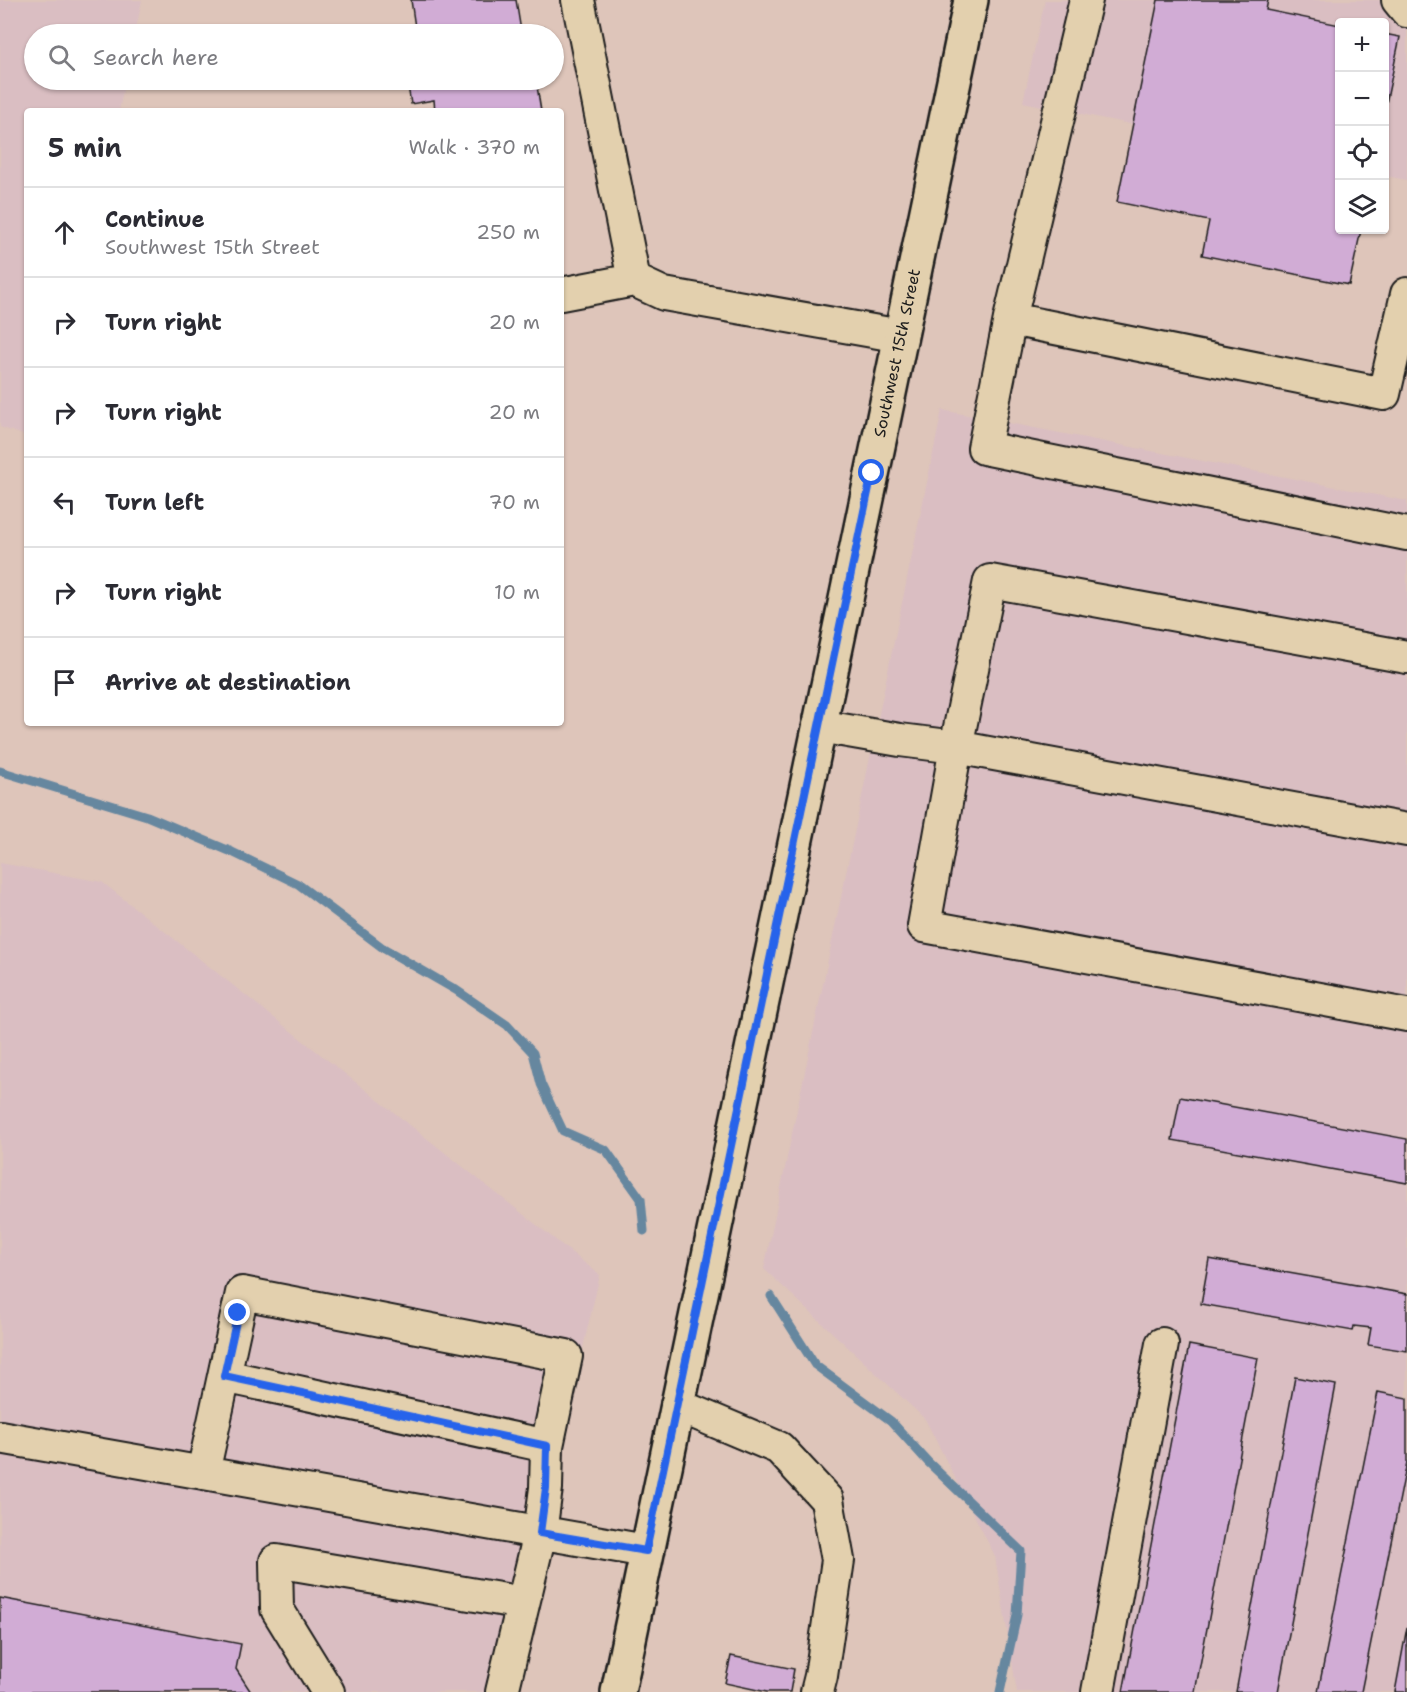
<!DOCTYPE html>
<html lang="en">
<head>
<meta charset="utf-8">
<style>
	body { margin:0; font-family:"Shantell Sans",sans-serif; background:#f2f2f3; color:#2b2b33 }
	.controls { position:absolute; right:18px; top:18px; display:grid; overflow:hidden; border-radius:6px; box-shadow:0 2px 4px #0004 }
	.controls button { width:54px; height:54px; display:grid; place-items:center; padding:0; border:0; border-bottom:2px solid #e1e1e2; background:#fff; color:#2b2b33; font:30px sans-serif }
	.stop { position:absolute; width:18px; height:18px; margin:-14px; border:4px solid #2563eb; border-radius:50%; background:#fff }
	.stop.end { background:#2563eb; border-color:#fff; box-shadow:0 2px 6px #0008 }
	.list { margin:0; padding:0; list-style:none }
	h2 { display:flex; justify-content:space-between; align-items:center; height:78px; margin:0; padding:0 24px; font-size:26px }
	h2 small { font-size:20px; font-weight:400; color:#7c7c81 }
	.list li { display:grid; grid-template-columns:39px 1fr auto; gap:18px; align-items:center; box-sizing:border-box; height:90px; padding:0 24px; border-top:2px solid #e1e1e2 }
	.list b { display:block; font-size:22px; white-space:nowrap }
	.list p { margin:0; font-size:20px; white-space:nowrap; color:#7c7c81 }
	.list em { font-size:20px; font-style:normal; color:#7c7c81 }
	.icon { flex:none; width:33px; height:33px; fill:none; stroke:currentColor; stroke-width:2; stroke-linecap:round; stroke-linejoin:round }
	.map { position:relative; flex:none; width:1407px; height:1692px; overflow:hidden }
	.search { position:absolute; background:#fff; box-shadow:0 2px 4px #0004; left:24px; top:24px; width:540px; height:66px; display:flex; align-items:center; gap:15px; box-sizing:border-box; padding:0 21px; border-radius:33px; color:#7c7c81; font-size:22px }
	.panel { position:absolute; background:#fff; box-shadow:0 2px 4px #0004; left:24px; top:108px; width:540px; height:618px; border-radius:6px }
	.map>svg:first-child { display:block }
	.built { fill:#dabec2 }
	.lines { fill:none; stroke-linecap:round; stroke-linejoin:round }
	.stream { stroke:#66879f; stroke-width:9 }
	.building { fill:#d1acd5; stroke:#1c1c1c; stroke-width:1.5 }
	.minor-casing { stroke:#1c1c1c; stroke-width:36 }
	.major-casing { stroke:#1c1c1c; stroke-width:38 }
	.minor { stroke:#e3d0ae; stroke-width:32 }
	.major { stroke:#e3d0ae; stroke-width:33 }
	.route { stroke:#2563eb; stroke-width:8 }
	.labels { text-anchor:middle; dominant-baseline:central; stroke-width:4.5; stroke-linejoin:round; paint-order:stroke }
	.street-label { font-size:16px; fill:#1c1c1c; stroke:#e3d0ae }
</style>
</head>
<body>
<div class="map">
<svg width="1407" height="1692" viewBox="0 0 1407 1692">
	<rect width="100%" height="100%" fill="#dec5ba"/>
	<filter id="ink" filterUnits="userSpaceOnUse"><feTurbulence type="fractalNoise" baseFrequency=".0167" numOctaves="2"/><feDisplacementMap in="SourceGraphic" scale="12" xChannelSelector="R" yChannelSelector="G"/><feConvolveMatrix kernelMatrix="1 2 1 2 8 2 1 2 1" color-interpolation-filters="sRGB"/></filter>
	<g filter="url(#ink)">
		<path class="built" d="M0,0H142L135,34H34V80H125L119,111H27V436L0,427Z
			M1045,0H1407V180L1385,176L1384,22H1340L1339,167L1023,102Z
			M942,410L1407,501V1692H1017L995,1556L925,1419L764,1269Z
			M0,863L102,882L600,1275L502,1692H0Z"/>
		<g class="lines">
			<path class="stream" d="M0,771L147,816L232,852L298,884L383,948L456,990L507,1025L533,1053L541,1084L563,1131L606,1150L641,1199L644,1231
				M771,1296L815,1365L891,1421L928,1462L1021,1551L1017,1615L1000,1692"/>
		</g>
		<path class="building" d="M411,0H516L521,31L545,27L546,34H416Z
			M1158,0H1268L1266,10L1340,25V230H1361L1349,285L1202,255L1209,221L1117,202Z
			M1384,34L1400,37L1384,113Z
			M407,80H536L541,111H435L434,100L411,104Z
			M1180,1097L1407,1139V1183L1172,1140Z
			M1209,1259L1407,1294V1351L1368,1345L1371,1328L1354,1326L1353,1331L1201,1304Z
			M1189,1345L1258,1358L1195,1692H1123Z
			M1295,1377L1336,1385L1278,1692H1236Z
			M1378,1392L1407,1398V1462L1361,1692H1318Z
			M0,1598L241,1644L236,1669L251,1692H0Z
			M1407,1627V1692H1395Z
			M731,1656L794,1669L790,1692H767L725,1683Z"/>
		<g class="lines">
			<defs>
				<path id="minor" d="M578,0L634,280L664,294L901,336
					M1086,0L1010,319L984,448L1407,534
					M1398,0L1407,11
					M561,294L634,280
					M1010,319L1384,394L1407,294
					M1407,657L990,581L956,747L924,926L1407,1015
					M819,726L900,740L956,747L1407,830
					M677,1405L779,1448L827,1500L838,1560L821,1676L817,1692
					M0,1437L646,1551
					M203,1473L242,1293L566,1356L547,1446L224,1376
					M328,1692L277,1609L276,1561L523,1603
					M502,1692L540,1533L546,1488L547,1446
					M1098,1692L1162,1344"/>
				<path id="major" d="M618,1692L971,0"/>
			</defs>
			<use href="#minor" class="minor-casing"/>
			<use href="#major" class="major-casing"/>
			<use href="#minor" class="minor"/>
			<use href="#major" class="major"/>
		</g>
	</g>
	<g class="lines" filter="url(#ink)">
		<path class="route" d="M238,1313L224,1376L547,1446L546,1488L540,1533L646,1551L872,473"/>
	</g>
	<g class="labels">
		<g class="street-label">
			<text transform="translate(897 353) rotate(-78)">Southwest 15th Street</text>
		</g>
	</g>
</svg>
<div class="controls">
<button>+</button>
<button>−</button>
<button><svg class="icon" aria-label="locate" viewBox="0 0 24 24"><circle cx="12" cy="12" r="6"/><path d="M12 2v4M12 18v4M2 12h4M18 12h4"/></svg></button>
<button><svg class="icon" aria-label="layers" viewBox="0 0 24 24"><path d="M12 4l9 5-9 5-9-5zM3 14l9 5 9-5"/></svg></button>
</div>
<div class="stop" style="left:872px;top:473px"></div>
<div class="stop end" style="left:238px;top:1313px"></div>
<div class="search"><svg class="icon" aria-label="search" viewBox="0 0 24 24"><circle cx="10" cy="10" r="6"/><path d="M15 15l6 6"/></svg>Search here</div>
<section class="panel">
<h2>5 min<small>Walk · 370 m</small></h2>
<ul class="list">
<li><svg class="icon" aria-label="ahead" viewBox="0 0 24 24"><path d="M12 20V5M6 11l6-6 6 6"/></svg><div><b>Continue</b><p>Southwest 15th Street</p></div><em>250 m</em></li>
<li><svg class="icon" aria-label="right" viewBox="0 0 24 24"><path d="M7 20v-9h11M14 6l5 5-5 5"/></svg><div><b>Turn right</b></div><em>20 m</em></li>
<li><svg class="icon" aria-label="right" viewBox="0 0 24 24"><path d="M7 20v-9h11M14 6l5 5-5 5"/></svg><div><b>Turn right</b></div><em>20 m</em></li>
<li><svg class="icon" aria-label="left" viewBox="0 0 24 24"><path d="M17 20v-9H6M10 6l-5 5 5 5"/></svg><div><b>Turn left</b></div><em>70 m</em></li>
<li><svg class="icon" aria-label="right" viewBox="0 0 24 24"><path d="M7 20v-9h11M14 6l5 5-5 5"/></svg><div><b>Turn right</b></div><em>10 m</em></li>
<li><svg class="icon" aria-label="arrive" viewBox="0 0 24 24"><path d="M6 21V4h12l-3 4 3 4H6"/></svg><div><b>Arrive at destination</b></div></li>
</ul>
</section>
</div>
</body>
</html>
